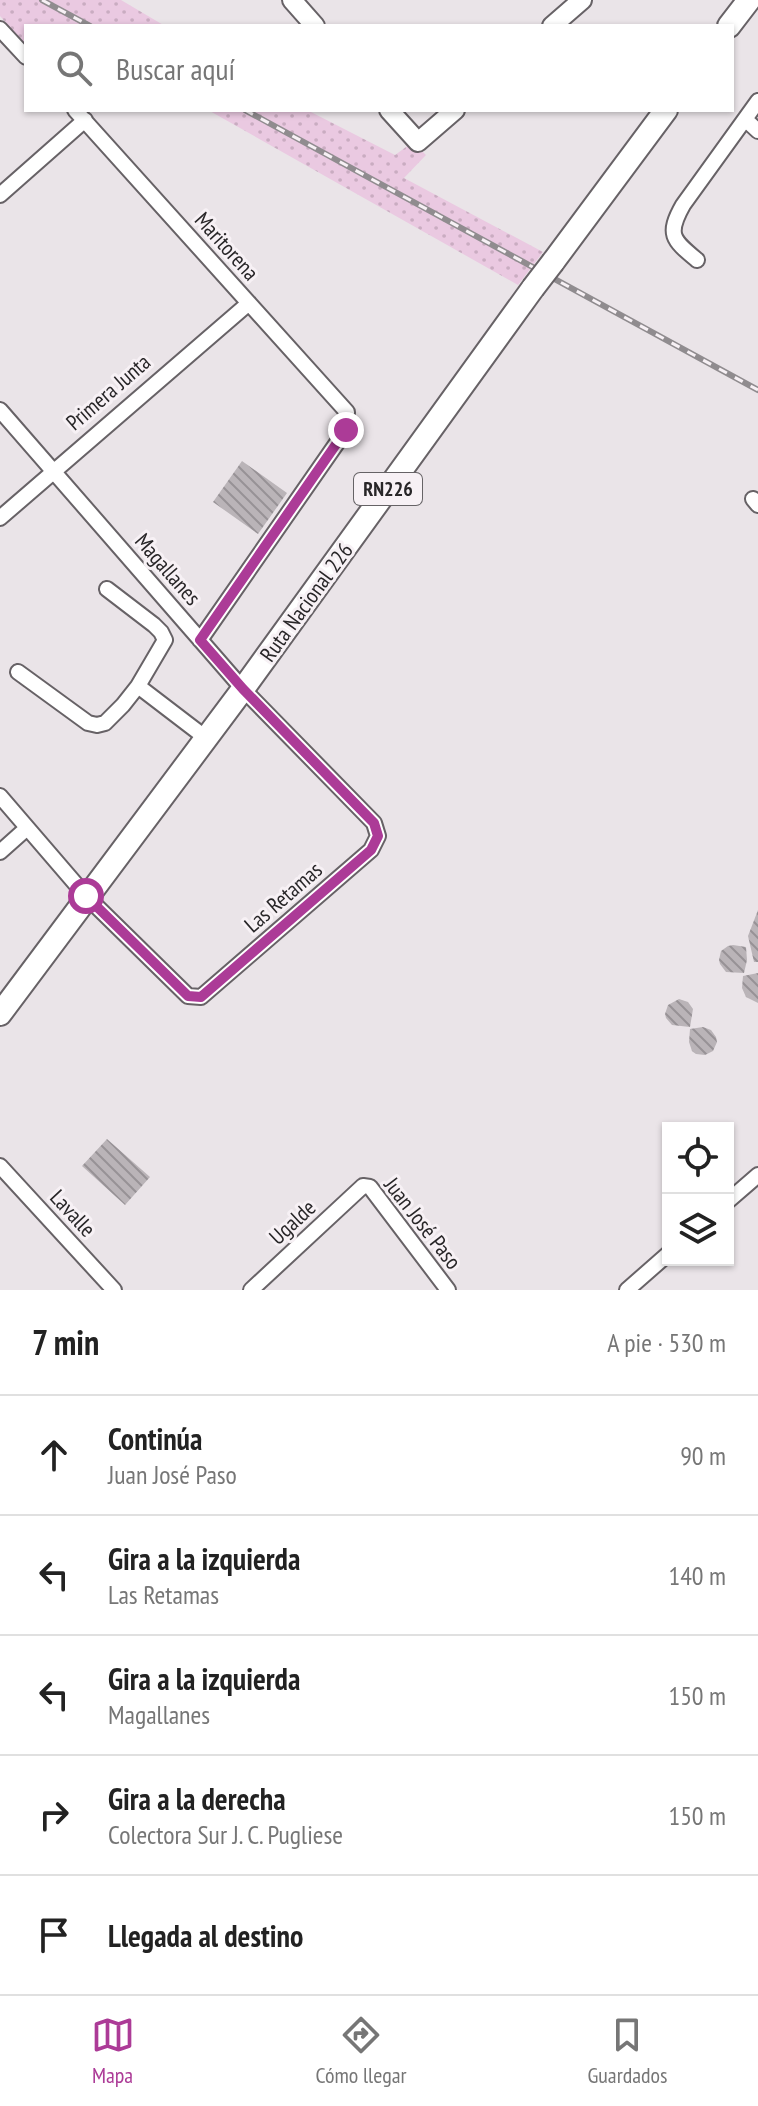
<!DOCTYPE html>
<html lang="es">
<head>
<meta charset="utf-8">
<style>
	body { margin:0; font-family:"PT Sans Narrow",sans-serif; background:#f6f6f6; color:#222 }
	.controls { position:absolute; right:24px; bottom:24px; display:grid; overflow:hidden; border-radius:0px; box-shadow:0 2px 6px #0004 }
	.controls button { width:72px; height:72px; display:grid; place-items:center; padding:0; border:0; border-bottom:2px solid #e0e0e0; background:#fff; color:#222; font:40px sans-serif }
	.stop { position:absolute; width:24px; height:24px; margin:-18px; border:6px solid #ac3b97; border-radius:50%; background:#fff }
	.stop.end { background:#ac3b97; border-color:#fff; box-shadow:0 2px 8px #0008 }
	.list { margin:0; padding:0; list-style:none }
	h2 { display:flex; justify-content:space-between; align-items:center; height:104px; margin:0; padding:0 32px; font-size:34px }
	h2 small { font-size:26px; font-weight:400; color:#767676 }
	.list li { display:grid; grid-template-columns:52px 1fr auto; gap:24px; align-items:center; box-sizing:border-box; height:120px; padding:0 32px; border-top:2px solid #e0e0e0 }
	.list b { display:block; font-size:30px; white-space:nowrap }
	.list p { margin:0; font-size:26px; white-space:nowrap; color:#767676 }
	.list em { font-size:26px; font-style:normal; color:#767676 }
	.icon { flex:none; width:44px; height:44px; fill:none; stroke:currentColor; stroke-width:2; stroke-linecap:round; stroke-linejoin:round }
	.map { position:relative; flex:none; width:758px; height:1290px; overflow:hidden }
	.search { position:absolute; background:#fff; box-shadow:0 2px 6px #0004; left:24px; right:24px; top:24px; height:88px; display:flex; align-items:center; gap:20px; box-sizing:border-box; padding:0 28px; border-radius:0px; color:#767676; font-size:30px }
	.sheet { height:704px; background:#fff }
	nav { display:flex; justify-content:space-around; align-items:center; box-sizing:border-box; height:112px; border-top:2px solid #e0e0e0; background:#fff; font-size:22px; color:#767676 }
	nav a { display:grid; justify-items:center; gap:4px }
	nav .on { color:#ac3b97 }
	.map>svg:first-child { display:block }
	.grass { fill:url(#grass-dots) }
	.building { fill:url(#building-back-hatch) }
	.lines { fill:none; stroke-linecap:round; stroke-linejoin:round }
	.minor-casing { stroke:#676266; stroke-width:18 }
	.major-casing { stroke:#676266; stroke-width:22 }
	.highway-casing { stroke:#676266; stroke-width:26 }
	.minor { stroke:#fff; stroke-width:14 }
	.major { stroke:#fff; stroke-width:18 }
	.highway { stroke:#fff; stroke-width:22 }
	.rail-casing { stroke:#908c8f; stroke-width:6 }
	.rail { stroke:#f7f1f5; stroke-width:3; stroke-dasharray:9; stroke-linecap:butt }
	.highway-bridge-casing { stroke:#676266; stroke-width:26; stroke-linecap:butt }
	.highway-bridge { stroke:#fff; stroke-width:22 }
	.route { stroke:#ac3b97; stroke-width:10 }
	.labels { text-anchor:middle; dominant-baseline:central; stroke-width:6; stroke-linejoin:round; paint-order:stroke }
	.shield { fill:#f7f1f5; stroke:#666366; stroke-width:2 }
	.shield-label { font-size:20px; font-weight:bold; fill:#282628 }
	.street-label { font-size:22px; fill:#282628; stroke:#f7f1f5 }
</style>
</head>
<body>
<div class="map">
<svg width="758" height="1290" viewBox="0 0 758 1290">
	<defs>
		<pattern id="grass-dots" width="8" height="8" patternUnits="userSpaceOnUse" patternTransform="scale(2)"><rect width="8" height="8" fill="#eac9e1"/><path d="M2 2h.1M6 6h.1" fill="none" stroke="#c9acc1" stroke-width="1.8" stroke-linecap="round"/></pattern>
		<pattern id="building-back-hatch" width="6" height="6" patternUnits="userSpaceOnUse" patternTransform="scale(2)"><rect width="6" height="6" fill="#bab4b8"/><path d="M-1 5l2 2M0 0l6 6M5-1l2 2" fill="none" stroke="#979296"/></pattern>
	</defs>
	<rect width="100%" height="100%" fill="#eae4e8"/>
	<path class="grass" d="M0,0H121L165,26H26V45L0,16Z
		M208,110H307L395,155L413,142L426,155L404,178L543,252L518,285Z"/>
	<path class="building" d="M242,461L287,493L258,534L213,502Z
		M758,910V962H754L748,936Z
		M733,945L746,947L747,960L744,973L726,972L720,964L719,960L721,951L728,946Z
		M758,973V1003L746,997L742,988L743,976Z
		M679,999L688,1002L693,1009L690,1027L672,1025L666,1018L665,1014L668,1005Z
		M703,1027L711,1030L716,1037L717,1042L713,1051L705,1055L696,1054L692,1051L689,1042L690,1029Z
		M107,1139L150,1177L125,1205L82,1166Z"/>
	<g class="lines">
		<defs>
			<path id="minor" d="M0,29L26,57
				M75,110L347,412L346,430L200,640
				M745,119L758,131
				M0,195L85,120
				M697,260C673,240 666,235 683,205L758,101
				M0,410L243,689L374,823L378,836L371,850L201,997L188,996L86,896L0,796
				M753,499L758,505
				M0,518L249,303
				M18,672L88,723L97,725L105,723L123,705L138,686L165,640L161,632L154,625L107,589
				M138,686L206,738
				M0,852L27,828
				M0,1166L114,1290
				M728,1201L758,1175
				M251,1290L363,1186L370,1187L448,1290
				M627,1290L668,1254"/>
			<path id="major" d="M292,0L315,26
				M552,26L582,0
				M389,110L418,142L455,110"/>
			<path id="highway" d="M729,26L749,0
				M553,262L666,110
				M0,1014L243,689L533,288"/>
		</defs>
		<use href="#minor" class="minor-casing"/>
		<use href="#major" class="major-casing"/>
		<use href="#highway" class="highway-casing"/>
		<use href="#minor" class="minor"/>
		<use href="#major" class="major"/>
		<use href="#highway" class="highway"/>
		<defs>
			<path id="rail" d="M42,0L90,26
				M245,110L758,390"/>
		</defs>
		<use href="#rail" class="rail-casing"/>
		<use href="#rail" class="rail"/>
		<defs>
			<path id="highway-bridge" d="M533,288L553,262"/>
		</defs>
		<use href="#highway-bridge" class="highway-bridge-casing"/>
		<use href="#highway-bridge" class="highway-bridge"/>
	</g>
	<g class="lines">
		<path class="route" d="M86,896L188,996L201,997L371,850L378,836L374,823L243,689L200,640L346,430"/>
	</g>
	<g class="labels">
		<rect class="shield" x="354" y="473" width="68" height="32" rx="6"/>
		<g class="shield-label">
			<text x="388" y="489">RN226</text>
		</g>
		<g class="street-label">
			<text transform="translate(227 246) rotate(48)">Maritorena</text>
			<text transform="translate(108 392) rotate(-41)">Primera Junta</text>
			<text transform="translate(168 569) rotate(49)">Magallanes</text>
			<text transform="translate(306 602) rotate(-54)">Ruta Nacional 226</text>
			<text transform="translate(283 897) rotate(-41)">Las Retamas</text>
			<text transform="translate(73 1213) rotate(47)">Lavalle</text>
			<text transform="translate(292 1222) rotate(-43)">Ugalde</text>
			<text transform="translate(423 1223) rotate(52)">Juan José Paso</text>
		</g>
	</g>
</svg>
<div class="controls">
<button><svg class="icon" aria-label="locate" viewBox="0 0 24 24"><circle cx="12" cy="12" r="6"/><path d="M12 2v4M12 18v4M2 12h4M18 12h4"/></svg></button>
<button><svg class="icon" aria-label="layers" viewBox="0 0 24 24"><path d="M12 4l9 5-9 5-9-5zM3 14l9 5 9-5"/></svg></button>
</div>
<div class="stop" style="left:86px;top:896px"></div>
<div class="stop end" style="left:346px;top:430px"></div>
<div class="search"><svg class="icon" aria-label="search" viewBox="0 0 24 24"><circle cx="10" cy="10" r="6"/><path d="M15 15l6 6"/></svg>Buscar aquí</div>
</div>
<section class="sheet">
<h2>7 min<small>A pie · 530 m</small></h2>
<ul class="list">
<li><svg class="icon" aria-label="ahead" viewBox="0 0 24 24"><path d="M12 20V5M6 11l6-6 6 6"/></svg><div><b>Continúa</b><p>Juan José Paso</p></div><em>90 m</em></li>
<li><svg class="icon" aria-label="left" viewBox="0 0 24 24"><path d="M17 20v-9H6M10 6l-5 5 5 5"/></svg><div><b>Gira a la izquierda</b><p>Las Retamas</p></div><em>140 m</em></li>
<li><svg class="icon" aria-label="left" viewBox="0 0 24 24"><path d="M17 20v-9H6M10 6l-5 5 5 5"/></svg><div><b>Gira a la izquierda</b><p>Magallanes</p></div><em>150 m</em></li>
<li><svg class="icon" aria-label="right" viewBox="0 0 24 24"><path d="M7 20v-9h11M14 6l5 5-5 5"/></svg><div><b>Gira a la derecha</b><p>Colectora Sur J. C. Pugliese</p></div><em>150 m</em></li>
<li><svg class="icon" aria-label="arrive" viewBox="0 0 24 24"><path d="M6 21V4h12l-3 4 3 4H6"/></svg><div><b>Llegada al destino</b></div></li>
</ul>
</section>
<nav>
<a class="on"><svg class="icon" aria-label="map" viewBox="0 0 24 24"><path d="M3 6l6-2 6 2 6-2v14l-6 2-6-2-6 2zM9 4v14M15 6v14"/></svg>Mapa</a>
<a><svg class="icon" aria-label="directions" viewBox="0 0 24 24"><path d="M12 3l9 9-9 9-9-9zM9 14v-3h6M13 9l2 2-2 2"/></svg>Cómo llegar</a>
<a><svg class="icon" aria-label="saved" viewBox="0 0 24 24"><path d="M7 4h10v16l-5-4-5 4z"/></svg>Guardados</a>
</nav>
</body>
</html>
